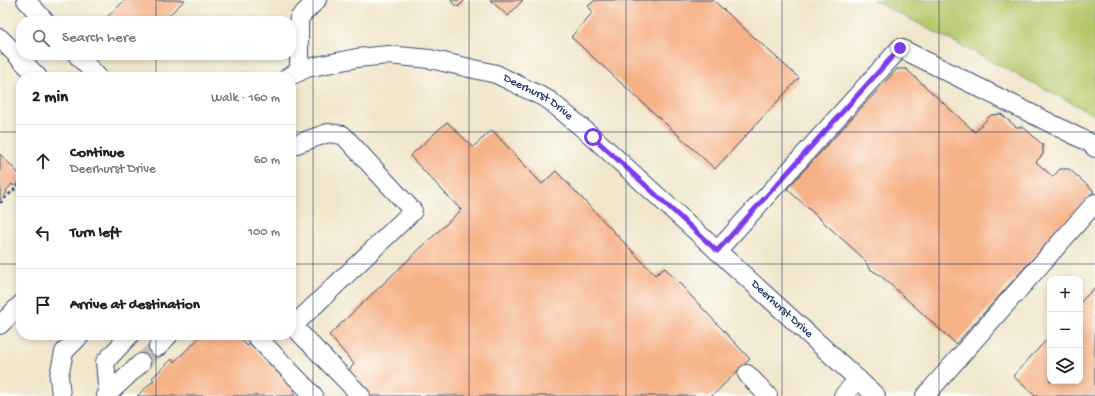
<!DOCTYPE html>
<html lang="en">
<head>
<meta charset="utf-8">
<style>
	body { margin:0; font-family:"Gochi Hand",sans-serif; background:#f2f2f2; color:#202124 }
	.controls { position:absolute; right:12px; bottom:12px; display:grid; overflow:hidden; border-radius:8px; box-shadow:0 2px 6px #0003 }
	.controls button { width:36px; height:36px; display:grid; place-items:center; padding:0; border:0; border-bottom:1px solid #e0e0e0; background:#fff; color:#202124; font:20px sans-serif }
	.stop { position:absolute; width:12px; height:12px; margin:-9px; border:3px solid #7c3aed; border-radius:50%; background:#fff }
	.stop.end { background:#7c3aed; border-color:#fff; box-shadow:0 1px 4px #0008 }
	.list { margin:0; padding:0; list-style:none }
	h2 { display:flex; justify-content:space-between; align-items:center; height:52px; margin:0; padding:0 16px; font-size:17px }
	h2 small { font-size:13px; font-weight:400; color:#757577 }
	.list li { display:grid; grid-template-columns:26px 1fr auto; gap:12px; align-items:center; box-sizing:border-box; height:72px; padding:0 16px; border-top:1px solid #e0e0e0 }
	.list b { display:block; font-size:15px; white-space:nowrap }
	.list p { margin:0; font-size:13px; white-space:nowrap; color:#757577 }
	.list em { font-size:13px; font-style:normal; color:#757577 }
	.icon { flex:none; width:22px; height:22px; fill:none; stroke:currentColor; stroke-width:2; stroke-linecap:round; stroke-linejoin:round }
	.map { position:relative; flex:none; width:1095px; height:396px; overflow:hidden }
	.search { position:absolute; background:#fff; box-shadow:0 2px 6px #0003; left:16px; top:16px; width:280px; height:44px; display:flex; align-items:center; gap:10px; box-sizing:border-box; padding:0 14px; border-radius:16px; color:#757577; font-size:15px }
	.panel { position:absolute; background:#fff; box-shadow:0 2px 6px #0003; left:16px; top:72px; width:280px; height:268px; border-radius:16px }
	.map>svg:first-child { display:block }
	.green { fill:#b6c76a; stroke:#687b64 }
	.building { fill:#f6b186 }
	.lines { fill:none; stroke-linecap:round; stroke-linejoin:round }
	.minor-tunnel { stroke:#c5c1b5; stroke-width:18; stroke-dasharray:18 9; stroke-linecap:butt }
	.minor-casing { stroke:#3b4a6e; stroke-width:20 }
	.path { stroke:#3b4a6e; stroke-width:2.5; stroke-dasharray:3 3; stroke-linecap:butt }
	.minor { stroke:#fff; stroke-width:18 }
	.route { stroke:#7c3aed; stroke-width:5 }
	.grid { fill:none; stroke:#1b2f5e; stroke-width:1; stroke-opacity:0.55 }
	.labels { text-anchor:middle; dominant-baseline:central; stroke-width:3.5; stroke-linejoin:round; paint-order:stroke }
	.street-label { font-size:12px; fill:#1b2f5e; stroke:#fdfcf7 }
</style>
</head>
<body>
<div class="map">
<svg width="1095" height="396" viewBox="0 0 1095 396">
	<rect width="100%" height="100%" fill="#fdfcf7"/>
	<filter id="ink" filterUnits="userSpaceOnUse"><feTurbulence type="fractalNoise" baseFrequency=".025" numOctaves="2"/><feDisplacementMap in="SourceGraphic" scale="8" xChannelSelector="R" yChannelSelector="G"/><feConvolveMatrix kernelMatrix="1 2 1 2 8 2 1 2 1" color-interpolation-filters="sRGB"/></filter>
	<filter id="wash" filterUnits="userSpaceOnUse"><feTurbulence type="fractalNoise" baseFrequency=".012" numOctaves="4" result="noise"/><feDisplacementMap in="SourceGraphic" scale="16" xChannelSelector="R" yChannelSelector="G"/><feGaussianBlur stdDeviation="0.9" result="paint"/><feColorMatrix in="noise" values="0 0 0 0 0 0 0 0 0 0 0 0 0 0 0 0 0 1.4 0 .05"/><feComposite in="paint" operator="in"/></filter>
	<g filter="url(#wash)">
		<rect width="100%" height="100%" fill="#f0e6cb"/>
		<path class="green" d="M873,0H1095V115Z"/>
		<g id="blocks">
			<path class="building" d="M125,0H185L163,21H103Z
				M450,0H465L458,7Z
				M490,0H523L508,16Z
				M595,0H713L799,78L715,169L571,37L593,12L588,6Z
				M897,69H906L975,132L991,115L1001,114L1016,127H1023L1043,145V154L1036,162L1053,177L1060,169H1069L1094,191L956,344L880,275L870,269L863,258L787,189Z
				M447,122L473,147L492,130L542,184L556,171L655,275L665,268L750,359L712,396H370L347,373L354,364L329,335L461,210L410,156Z
				M0,154L21,176V179L14,186L12,184L6,191L7,193L0,200Z
				M1095,287V396H1035L1013,376L1050,336V381H1080V303Z
				M202,335H237L247,346L250,344L295,390L292,393L295,396H137L154,380L152,378L172,359L174,362Z"/>
		</g>
	</g>
	<g filter="url(#ink)">
		<use href="#blocks" fill-opacity="0" stroke="#3b4a6e" stroke-width="1"/>
		<g class="lines">
			<path class="minor-tunnel" d="M141,363L158,347"/>
			<defs>
				<g id="minor">
					<path d="M26,0L45,21"/>
					<path d="M0,38L38,77"/>
					<path d="M77,55L98,77"/>
					<path d="M299,72V18L317,0"/>
					<path id="s1" d="M288,77L307,68L357,58L388,55L430,59L496,74L549,100L593,137L876,396"/>
					<path d="M291,146L328,133L343,135L413,211L293,326"/>
					<path d="M717,251L900,48L1090,143L1095,148"/>
					<path d="M291,324L361,396"/>
					<path d="M0,325L21,304"/>
					<path d="M255,335L314,396"/>
					<path d="M158,347L169,335"/>
					<path d="M747,374L768,396"/>
					<path d="M108,394L141,363"/>
					<path d="M61,396L59,376L64,352L81,335"/>
					<path d="M106,396L108,394L105,362L130,335"/>
					<path d="M843,396L858,379"/>
					<path d="M925,396L1095,203"/>
				</g>
			</defs>
			<use href="#minor" class="minor-casing"/>
			<path class="path" d="M0,203L21,183"/>
			<use href="#minor" class="minor"/>
		</g>
	</g>
	<g class="lines" filter="url(#ink)">
		<path class="route" d="M593,137L717,251L900,48"/>
	</g>
	<path class="grid" d="M156,0V21M313,0V396M469,0V396M626,0V396M782,0V396M939,0V396M156,55V77M0,132H21M291,132H1095M0,264H21M291,264H1095M156,335V396"/>
	<g class="labels">
		<g class="street-label">
			<text stroke="none"><textPath href="#s1" startOffset="261">Deerhurst Drive</textPath></text>
			<text stroke="none"><textPath href="#s1" startOffset="585">Deerhurst Drive</textPath></text>
		</g>
	</g>
</svg>
<div class="controls">
<button>+</button>
<button>−</button>
<button><svg class="icon" aria-label="layers" viewBox="0 0 24 24"><path d="M12 4l9 5-9 5-9-5zM3 14l9 5 9-5"/></svg></button>
</div>
<div class="stop" style="left:593px;top:137px"></div>
<div class="stop end" style="left:900px;top:48px"></div>
<div class="search"><svg class="icon" aria-label="search" viewBox="0 0 24 24"><circle cx="10" cy="10" r="6"/><path d="M15 15l6 6"/></svg>Search here</div>
<section class="panel">
<h2>2 min<small>Walk · 160 m</small></h2>
<ul class="list">
<li><svg class="icon" aria-label="ahead" viewBox="0 0 24 24"><path d="M12 20V5M6 11l6-6 6 6"/></svg><div><b>Continue</b><p>Deerhurst Drive</p></div><em>60 m</em></li>
<li><svg class="icon" aria-label="left" viewBox="0 0 24 24"><path d="M17 20v-9H6M10 6l-5 5 5 5"/></svg><div><b>Turn left</b></div><em>100 m</em></li>
<li><svg class="icon" aria-label="arrive" viewBox="0 0 24 24"><path d="M6 21V4h12l-3 4 3 4H6"/></svg><div><b>Arrive at destination</b></div></li>
</ul>
</section>
</div>
</body>
</html>
